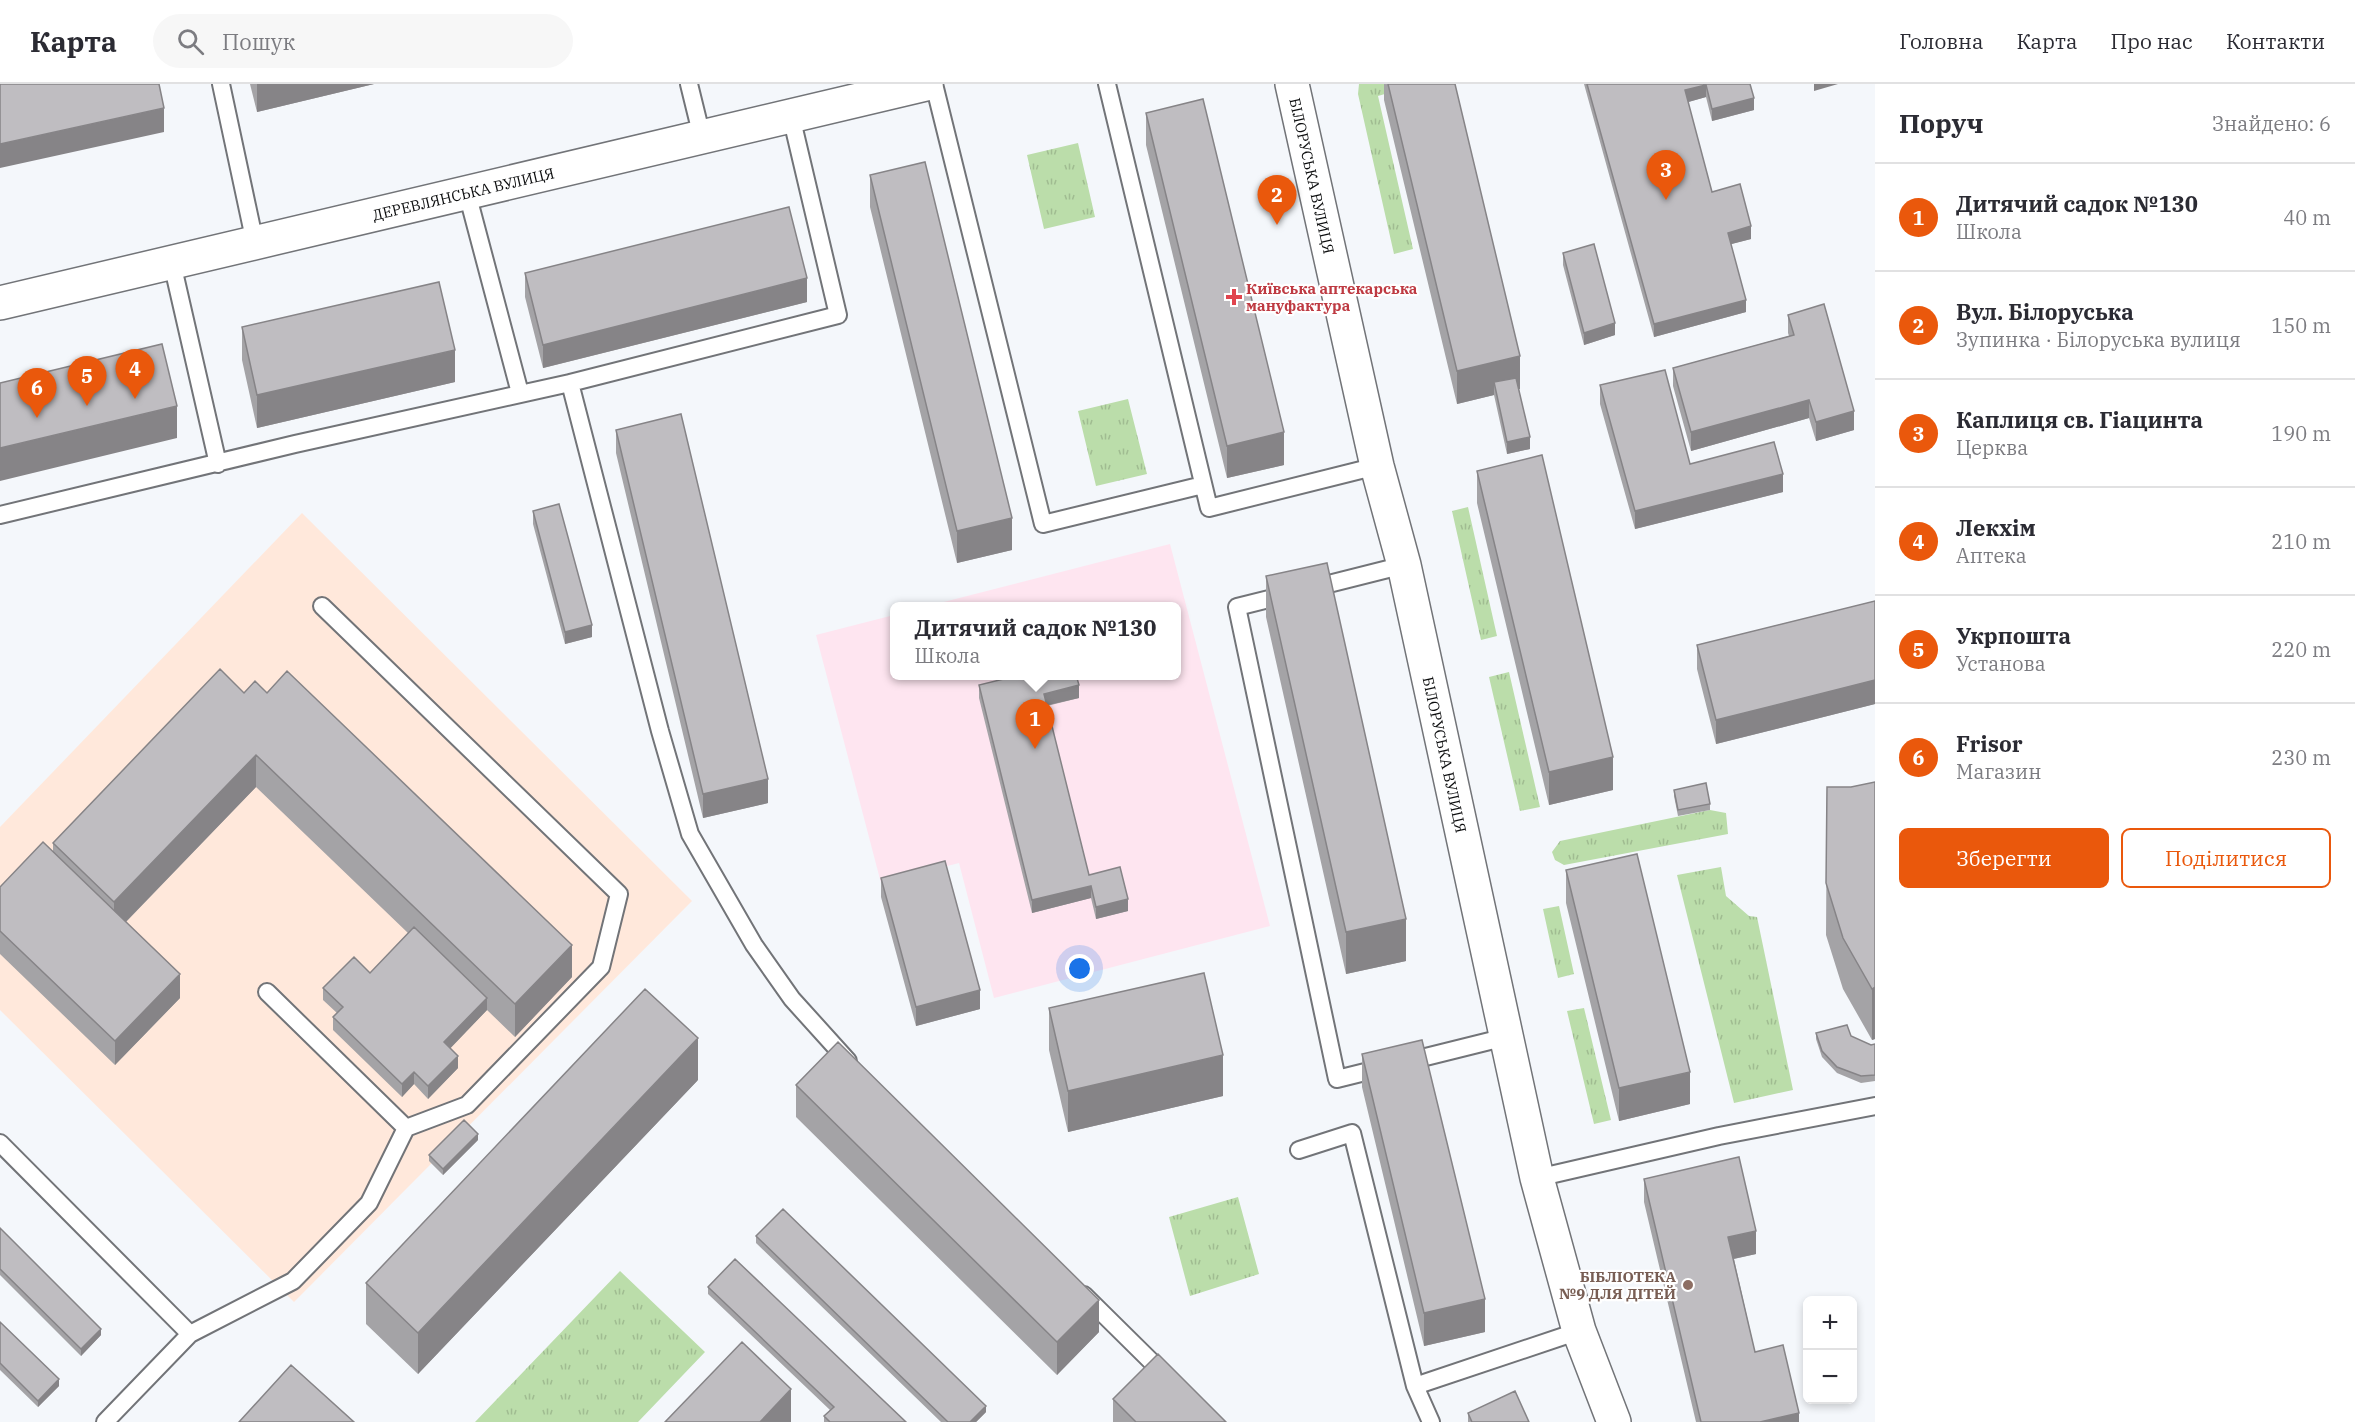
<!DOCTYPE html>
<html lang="uk">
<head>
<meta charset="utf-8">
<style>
	body { margin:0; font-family:"IBM Plex Serif",serif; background:#f7f7f7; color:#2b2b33 }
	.controls { position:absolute; right:18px; bottom:18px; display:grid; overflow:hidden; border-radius:9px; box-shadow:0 3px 9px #0003 }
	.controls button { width:54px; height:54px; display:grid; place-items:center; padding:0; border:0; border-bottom:2px solid #e1e1e2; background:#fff; color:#2b2b33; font:30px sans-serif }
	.you { position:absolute; left:1080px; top:885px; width:21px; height:21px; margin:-15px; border:4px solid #fff; border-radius:50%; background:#1a73e8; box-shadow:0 0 0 9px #1a73e833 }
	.badge { display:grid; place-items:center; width:39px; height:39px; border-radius:50%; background:#ea580c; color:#fff; font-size:20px; font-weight:700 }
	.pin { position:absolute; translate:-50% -50px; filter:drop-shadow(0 2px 3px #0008) }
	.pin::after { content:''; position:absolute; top:32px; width:21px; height:18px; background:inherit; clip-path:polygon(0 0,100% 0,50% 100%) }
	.popup { position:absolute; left:890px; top:518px; width:291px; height:78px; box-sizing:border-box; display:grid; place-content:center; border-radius:9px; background:#fff; filter:drop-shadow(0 2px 4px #0005); font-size:20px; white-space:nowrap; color:#7c7c81 }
	.popup b { font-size:22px; color:#2b2b33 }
	.popup::after { content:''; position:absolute; left:50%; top:100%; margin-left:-12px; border:12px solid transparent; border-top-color:#fff }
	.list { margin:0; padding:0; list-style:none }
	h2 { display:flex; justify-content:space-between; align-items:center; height:78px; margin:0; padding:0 24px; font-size:26px }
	h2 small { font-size:20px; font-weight:400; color:#7c7c81 }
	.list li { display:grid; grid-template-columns:39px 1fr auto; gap:18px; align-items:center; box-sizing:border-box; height:108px; padding:0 24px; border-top:2px solid #e1e1e2 }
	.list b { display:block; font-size:22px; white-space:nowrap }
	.list p { margin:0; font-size:20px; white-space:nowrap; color:#7c7c81 }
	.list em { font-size:20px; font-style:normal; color:#7c7c81 }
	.actions { display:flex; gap:12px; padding:18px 24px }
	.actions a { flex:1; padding:14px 0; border:2px solid #ea580c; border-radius:9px; text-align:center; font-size:21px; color:#ea580c }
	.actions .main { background:#ea580c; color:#fff }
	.icon { flex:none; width:33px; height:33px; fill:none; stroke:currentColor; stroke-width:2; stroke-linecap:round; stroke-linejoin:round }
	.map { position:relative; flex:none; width:1875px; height:1338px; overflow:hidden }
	header { display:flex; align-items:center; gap:36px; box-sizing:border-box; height:84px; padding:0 30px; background:#fff; border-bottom:2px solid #e1e1e2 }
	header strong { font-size:28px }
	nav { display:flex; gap:33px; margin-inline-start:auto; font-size:21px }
	.search { width:420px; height:54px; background:#f7f7f7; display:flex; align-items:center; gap:15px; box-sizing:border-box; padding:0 21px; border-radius:33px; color:#7c7c81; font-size:22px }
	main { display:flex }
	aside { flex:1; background:#fff }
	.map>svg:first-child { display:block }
	.industrial { fill:#ffe8db }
	.education { fill:#fee5f0 }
	.grass { fill:url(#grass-tufts) }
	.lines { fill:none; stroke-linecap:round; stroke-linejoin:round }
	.lane-casing { stroke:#727478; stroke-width:20 }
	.street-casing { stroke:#727478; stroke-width:36 }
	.lane { stroke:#fff; stroke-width:16 }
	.street { stroke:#fff; stroke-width:33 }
	.wall { fill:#a4a3a6 }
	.shaded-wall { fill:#868487 }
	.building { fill:#bfbdc1; stroke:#868487; stroke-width:1.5 }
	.health-dot { fill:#e0444e; stroke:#fff; stroke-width:2 }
	.education-dot { fill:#8d6e63; stroke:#fff; stroke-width:2 }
	.labels { text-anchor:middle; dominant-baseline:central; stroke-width:4.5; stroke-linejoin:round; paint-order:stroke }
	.street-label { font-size:15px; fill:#0c0d0e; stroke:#fff }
	.health-label { font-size:15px; font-weight:bold; fill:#be3a42; stroke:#fff; text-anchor:start }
	.education-label { font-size:15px; font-weight:bold; fill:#785e54; stroke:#fff; text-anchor:end }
</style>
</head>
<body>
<header>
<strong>Карта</strong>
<div class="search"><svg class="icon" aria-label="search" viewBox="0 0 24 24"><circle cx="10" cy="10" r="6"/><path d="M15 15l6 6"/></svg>Пошук</div>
<nav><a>Головна</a><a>Карта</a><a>Про нас</a><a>Контакти</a></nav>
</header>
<main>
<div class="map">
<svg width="1875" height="1338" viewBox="0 0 1875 1338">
	<defs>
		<pattern id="grass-tufts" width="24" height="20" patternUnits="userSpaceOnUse" patternTransform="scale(1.5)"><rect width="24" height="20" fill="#bda"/><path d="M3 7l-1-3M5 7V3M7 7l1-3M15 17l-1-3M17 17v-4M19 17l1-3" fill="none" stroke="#a0bc91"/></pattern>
	</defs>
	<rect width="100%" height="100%" fill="#f4f7fb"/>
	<path class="industrial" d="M302,429L692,817L294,1218L0,926V743Z"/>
	<path class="education" d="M1170,460L1270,842L994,914L959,779L881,799L816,551L894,531V592H1176V522H928Z"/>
	<path class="grass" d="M1359,0H1419L1378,12L1413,165L1394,170L1358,10Z
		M1078,59L1095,133L1044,145L1027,71Z
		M1128,315L1147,390L1096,402L1078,327Z
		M1468,423L1497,552L1481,556L1452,427Z
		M1509,588L1540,723L1520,727L1489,593Z
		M1710,726L1726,729L1728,750L1564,781L1555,776L1552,768L1560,757Z
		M1721,783L1726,812L1749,832L1757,833L1793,1006L1734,1019L1677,791Z
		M1559,822L1574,890L1558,894L1543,825Z
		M1584,924L1611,1036L1594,1040L1567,927Z
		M1238,1113L1259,1190L1190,1212L1169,1133Z
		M620,1187L705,1268L638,1338H475Z"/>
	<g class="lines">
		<defs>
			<path id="lane" d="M221,0L255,159
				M689,0L702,53
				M934,0L1043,440L1203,401
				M1107,0L1209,424L1377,382
				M467,109L520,309
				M172,179L218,380
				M570,299L660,647L690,750L754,861L792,915L848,977
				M0,431L295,360L570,299L838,231L791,32
				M1404,481L1237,523L1337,995L1506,953
				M267,908L406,1044
				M0,1059L190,1250
				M1299,1066L1352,1049L1415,1302L1431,1338
				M1537,1094L1719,1052L1875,1022
				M1084,1211L1166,1292
				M1415,1302L1579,1247
				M105,1338L190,1250L293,1197L369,1119L406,1044L467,1021L601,883L619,810L322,522"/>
			<g id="street">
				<path id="s1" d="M1292,0L1377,382L1404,481L1537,1094L1579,1247L1614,1338"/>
				<path id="s2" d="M0,219L926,0"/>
			</g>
		</defs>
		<use href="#lane" class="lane-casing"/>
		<use href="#street" class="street-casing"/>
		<use href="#lane" class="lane"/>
		<use href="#street" class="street"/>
	</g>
	<path class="wall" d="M250,0H374L257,28Z
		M1384,0H1455L1520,305H1519L1530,365L1507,370L1494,311L1457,320L1384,16Z
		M1584,0H1752H1750L1754,26L1712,37L1706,13L1688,18L1712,108L1751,155L1731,160L1746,228L1654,253Z
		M1146,29L1284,381L1227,394L1146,61Z
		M870,91L1012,466L957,479L870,123Z
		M1563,169L1615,251L1584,261L1563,181Z
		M525,189L807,218L543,284L525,213Z
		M1788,231L1854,346L1816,357L1809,334L1691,367L1673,302V284L1789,252L1788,249Z
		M242,243L455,298L257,344L242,276Z
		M1600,301L1690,380L1783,408L1635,445L1600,320Z
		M616,346L768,719L703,734L616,369Z
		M1477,387L1613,706L1549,721L1477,419Z
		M533,427L592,553L565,560L533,440Z
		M1266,492L1406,877L1346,890L1266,533Z
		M1875,517V620L1716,660L1697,585V561Z
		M979,601L1079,614L1047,622L1089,791L1128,827L1096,835L1091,814L1032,829L979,614Z
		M244,609L572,893L515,953L487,926L450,964L458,984L428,1015L414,1000L402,1013L333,946V933L337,929L323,916V904L370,889L408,849L256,703L126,838L180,914L115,981L0,870V803L53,768V759Z
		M1875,698V955L1872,956L1843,905L1826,851L1827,703H1851Z
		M1674,706L1710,720V726L1678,732L1674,712Z
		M1566,786L1690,1020L1619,1037L1566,819Z
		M881,794L980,925L916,942L881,813Z
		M1049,924L1223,1012L1068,1048L1049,966Z
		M1816,949L1851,952L1871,961L1875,960V997L1861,999L1837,989L1822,973L1816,955Z
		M1362,970L1485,1248L1424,1262L1362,1003Z
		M698,996L418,1290L366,1240V1199Z
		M796,1001L1099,1248L1057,1291L796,1033Z
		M478,1056L443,1091L429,1077V1071Z
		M1644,1095L1756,1170L1734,1175L1755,1268L1799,1338H1696L1644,1118Z
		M0,1144L101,1251L81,1272L0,1191Z
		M756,1152L986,1328L976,1338H941L756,1159Z
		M708,1203L906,1338H824V1332L830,1326L708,1210Z
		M0,1238L59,1302L38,1323L0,1286Z
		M1113,1315L1226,1338H1113Z
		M1468,1329L1529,1338H1468Z"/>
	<path class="shaded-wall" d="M257,0H374L257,28Z
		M1814,0H1838L1814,7Z
		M1706,1V13L1685,19V6Z
		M1754,14V26L1712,37V25Z
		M164,24V48L0,84V60Z
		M1751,142V155L1728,161V149Z
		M807,194V218L543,284V261Z
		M1746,216V228L1654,253V240Z
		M1615,239V251L1584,261V249Z
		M455,266V298L257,344V311Z
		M1520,272V305L1497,310L1494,298V311L1457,320V287Z
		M1809,316V334L1691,367V348Z
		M177,322V354L0,397V364Z
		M1854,327V346L1816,357V338Z
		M1284,348V381L1227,394V362Z
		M1530,353V365L1507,370V358Z
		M1783,390V408L1635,445V427Z
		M1012,434V466L957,479V447Z
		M592,541V553L565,560V548Z
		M1875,596V620L1716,660V636Z
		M1079,601V614L1044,622V610Z
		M256,671V703L114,850V818Z
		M1613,673V706L1549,721V688Z
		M768,695V719L703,734V710Z
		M1091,802V814L1032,829V816Z
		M1128,815V827L1096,835V823Z
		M1406,835V877L1346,890V848Z
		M572,861V893L515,953V920Z
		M180,890V914L115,981V957Z
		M1875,903V955L1872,956V905Z
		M980,906V925L916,942V923Z
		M487,914V926L444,971V958Z
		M698,954V996L418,1290V1249Z
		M1223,971V1012L1068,1048V1007Z
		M458,972V984L428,1015V1002Z
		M414,988V1000L402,1013V1000Z
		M1690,988V1020L1619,1037V1004Z
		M478,1050V1056L443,1091V1085Z
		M1756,1147V1170L1728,1176V1153Z
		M1485,1215V1248L1424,1262V1229Z
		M1099,1216V1248L1057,1291V1258Z
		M101,1245V1251L81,1272V1265Z
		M59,1295V1302L38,1323V1317Z
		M791,1305V1338H760Z
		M986,1322V1328L976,1338H970Z
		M1799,1329V1338H1760Z"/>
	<path class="building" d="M0,0H159L164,24L0,60Z
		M1388,0H1455L1520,272L1457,287Z
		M1587,0H1750L1754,14L1712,25L1706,1L1685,6L1712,108L1740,100L1751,142L1728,149L1746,216L1654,240Z
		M1203,15L1284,348L1227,362L1146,29Z
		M925,78L1012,434L957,447L870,91Z
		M789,123L807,194L543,261L525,189Z
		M1594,160L1615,239L1584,249L1563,169Z
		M439,198L455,266L257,311L242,243Z
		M1824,220L1854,327L1816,338L1809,316L1691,348L1673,284L1794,251L1788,231Z
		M162,260L177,322L0,364V299Z
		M1665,286L1690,380L1774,358L1783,390L1635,427L1600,301Z
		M1516,294L1530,353L1507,358L1494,298Z
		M681,330L768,695L703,710L616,346Z
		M1542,371L1613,673L1549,688L1477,387Z
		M559,420L592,541L565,548L533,427Z
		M1327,479L1406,835L1346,848L1266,492Z
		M1875,517V596L1716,636L1697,561Z
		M220,585L244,609L255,597L267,609L287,587L572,861L515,920L256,671L114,818L53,759Z
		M1020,591H1076L1079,601L1044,610L1089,791L1120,783L1128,815L1096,823L1091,802L1032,816L979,601Z
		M1875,698V903L1872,905L1843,854L1826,799L1827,703H1851Z
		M1706,699L1710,720L1678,726L1674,706Z
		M43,758L180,890L115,957L0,847V803Z
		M1637,770L1690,988L1619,1004L1566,786Z
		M945,777L980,906L916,923L881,794Z
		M414,843L487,914L444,958L458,972L428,1002L414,988L402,1000L333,933L343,923L323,904L354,873L370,889Z
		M1204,889L1223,971L1068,1007L1049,924Z
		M645,905L698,954L418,1249L366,1199Z
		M1847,941L1851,952L1871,961L1875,960V991L1861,992L1837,983L1822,967L1816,949Z
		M1422,956L1485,1215L1424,1229L1362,970Z
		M838,958L1099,1216L1057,1258L796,1001Z
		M464,1036L478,1050L443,1085L429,1071Z
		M1739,1073L1756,1147L1728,1153L1755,1268L1783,1261L1799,1329L1760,1338H1701L1644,1095Z
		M783,1125L986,1322L970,1338H948L756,1152Z
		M0,1144L101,1245L81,1265L0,1185Z
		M735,1175L906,1338H830L824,1332L834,1323L708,1203Z
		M0,1238L59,1295L38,1317L0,1279Z
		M742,1258L791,1305L760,1338H665Z
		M1158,1270L1226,1338H1136L1113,1315Z
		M291,1281L354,1338H239Z
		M1515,1307L1529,1338H1472L1468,1329Z"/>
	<path class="health-dot" d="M1231 204h6v6h6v6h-6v6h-6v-6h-6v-6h6z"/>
	<circle class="education-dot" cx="1688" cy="1201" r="6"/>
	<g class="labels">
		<g class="street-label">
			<text stroke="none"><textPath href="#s1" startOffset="94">БІЛОРУСЬКА ВУЛИЦЯ</textPath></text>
			<text stroke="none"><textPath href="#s2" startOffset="476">ДЕРЕВЛЯНСЬКА ВУЛИЦЯ</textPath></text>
			<text stroke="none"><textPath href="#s1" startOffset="688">БІЛОРУСЬКА ВУЛИЦЯ</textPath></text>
		</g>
		<g class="health-label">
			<text x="1246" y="204">Київська аптекарська<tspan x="1246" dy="17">мануфактура</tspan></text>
		</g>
		<g class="education-label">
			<text x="1676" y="1192">БІБЛІОТЕКА<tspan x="1676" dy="17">№9 ДЛЯ ДІТЕЙ</tspan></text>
		</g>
	</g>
</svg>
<div class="controls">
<button>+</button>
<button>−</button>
</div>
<div class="you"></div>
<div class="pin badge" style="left:1035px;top:665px">1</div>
<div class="popup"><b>Дитячий садок №130</b>Школа</div>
<div class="pin badge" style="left:1277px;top:141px">2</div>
<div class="pin badge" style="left:1666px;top:116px">3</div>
<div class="pin badge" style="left:135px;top:315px">4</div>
<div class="pin badge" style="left:87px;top:322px">5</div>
<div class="pin badge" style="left:37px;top:334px">6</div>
</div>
<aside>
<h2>Поруч<small>Знайдено: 6</small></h2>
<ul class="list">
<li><span class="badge">1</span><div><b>Дитячий садок №130</b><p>Школа</p></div><em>40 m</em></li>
<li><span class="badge">2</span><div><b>Вул. Білоруська</b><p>Зупинка · Білоруська вулиця</p></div><em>150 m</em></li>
<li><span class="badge">3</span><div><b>Каплиця св. Гіацинта</b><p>Церква</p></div><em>190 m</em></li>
<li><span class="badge">4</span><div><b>Лекхім</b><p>Аптека</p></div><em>210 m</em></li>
<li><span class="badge">5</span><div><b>Укрпошта</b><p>Установа</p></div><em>220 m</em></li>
<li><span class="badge">6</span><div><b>Frisor</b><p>Магазин</p></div><em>230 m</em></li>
</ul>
<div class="actions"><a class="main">Зберегти</a><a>Поділитися</a></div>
</aside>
</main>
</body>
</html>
